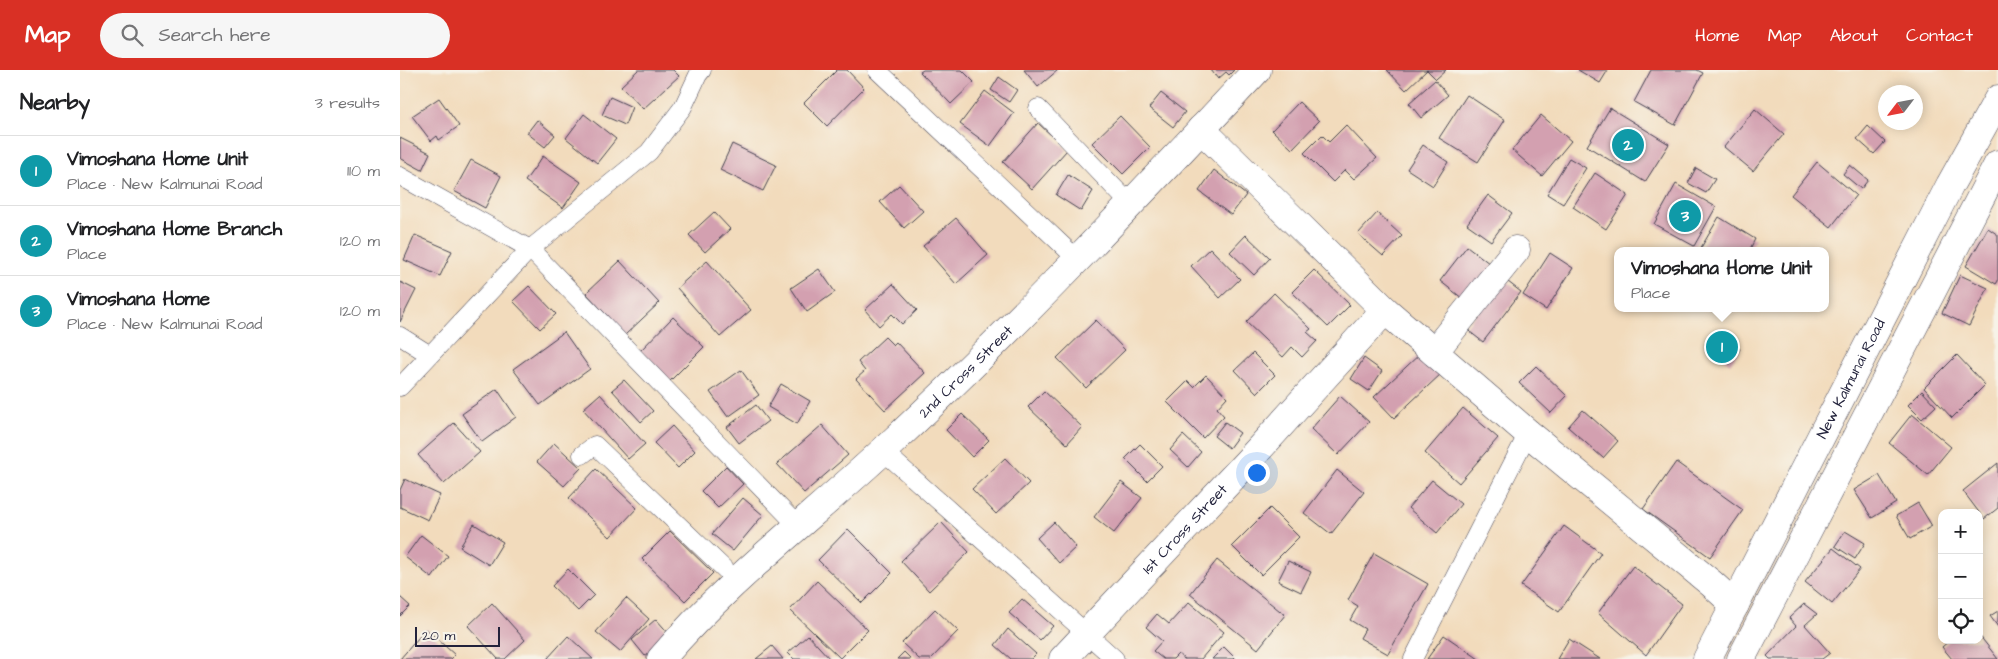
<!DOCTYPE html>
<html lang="en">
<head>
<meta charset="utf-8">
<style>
	body { margin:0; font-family:"Architects Daughter",sans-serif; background:#f6f6f6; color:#202124 }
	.controls { position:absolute; right:15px; bottom:15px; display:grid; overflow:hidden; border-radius:10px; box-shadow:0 2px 12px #0003 }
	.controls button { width:45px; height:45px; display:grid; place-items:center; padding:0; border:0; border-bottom:1px solid #e0e0e0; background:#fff; color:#202124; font:25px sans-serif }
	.compass { position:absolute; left:1478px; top:15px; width:45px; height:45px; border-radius:50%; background:#fff; box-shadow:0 2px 12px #0003; rotate:238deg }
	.scale { position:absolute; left:15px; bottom:12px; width:85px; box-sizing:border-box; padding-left:5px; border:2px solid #22223b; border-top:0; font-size:14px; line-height:18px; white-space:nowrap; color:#22223b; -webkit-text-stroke:4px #f7f3e8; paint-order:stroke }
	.you { position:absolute; left:856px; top:402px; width:18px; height:18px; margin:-12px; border:4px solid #fff; border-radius:50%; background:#1a73e8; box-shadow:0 0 0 8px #1a73e833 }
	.badge { display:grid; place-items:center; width:32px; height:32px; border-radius:50%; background:#d93025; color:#fff; font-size:16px; font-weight:700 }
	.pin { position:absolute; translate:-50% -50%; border:2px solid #fff; box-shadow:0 1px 5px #0006 }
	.popup { position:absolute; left:1214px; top:177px; width:215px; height:65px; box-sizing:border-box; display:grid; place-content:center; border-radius:10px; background:#fff; filter:drop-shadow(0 1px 4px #0005); font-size:16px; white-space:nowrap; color:#757577 }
	.popup b { font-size:19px; color:#202124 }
	.popup::after { content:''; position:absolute; left:50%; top:100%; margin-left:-10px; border:10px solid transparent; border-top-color:#fff }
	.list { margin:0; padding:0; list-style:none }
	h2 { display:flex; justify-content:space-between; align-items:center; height:65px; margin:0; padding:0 20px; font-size:21px }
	h2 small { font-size:16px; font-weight:400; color:#757577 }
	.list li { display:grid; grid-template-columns:32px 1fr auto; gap:15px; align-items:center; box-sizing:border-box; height:70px; padding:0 20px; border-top:1px solid #e0e0e0 }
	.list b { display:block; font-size:19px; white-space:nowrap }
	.list p { margin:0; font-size:16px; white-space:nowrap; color:#757577 }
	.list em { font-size:16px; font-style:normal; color:#757577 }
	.icon { flex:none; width:28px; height:28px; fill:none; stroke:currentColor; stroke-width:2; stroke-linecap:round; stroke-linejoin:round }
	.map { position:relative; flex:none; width:1598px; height:589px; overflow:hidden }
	header { display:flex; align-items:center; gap:30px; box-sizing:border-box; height:70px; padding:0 25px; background:#d93025; color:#fff }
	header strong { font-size:24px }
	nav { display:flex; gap:28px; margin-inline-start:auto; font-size:18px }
	.search { width:350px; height:45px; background:#f6f6f6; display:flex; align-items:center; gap:12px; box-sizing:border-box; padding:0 18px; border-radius:28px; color:#757577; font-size:19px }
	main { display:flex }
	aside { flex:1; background:#fff }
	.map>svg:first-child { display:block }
	.building { fill:#d3a0b0 }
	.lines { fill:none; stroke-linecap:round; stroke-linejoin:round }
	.lane-casing { stroke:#413e4e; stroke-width:19 }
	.street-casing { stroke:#413e4e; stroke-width:29 }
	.highway-casing { stroke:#413e4e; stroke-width:29 }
	.lane { stroke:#fff; stroke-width:18 }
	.street { stroke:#fff; stroke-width:28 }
	.highway { stroke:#fff; stroke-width:28 }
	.labels { text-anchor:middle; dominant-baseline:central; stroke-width:4; stroke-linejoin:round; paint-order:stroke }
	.street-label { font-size:15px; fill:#22223b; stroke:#f7f3e8 }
</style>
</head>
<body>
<header>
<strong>Map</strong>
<div class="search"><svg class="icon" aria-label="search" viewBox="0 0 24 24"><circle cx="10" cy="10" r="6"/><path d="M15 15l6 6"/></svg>Search here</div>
<nav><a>Home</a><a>Map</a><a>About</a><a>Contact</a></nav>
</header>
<main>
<aside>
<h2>Nearby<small>3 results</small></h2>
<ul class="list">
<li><span class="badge" style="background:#0f9aa8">1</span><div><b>Vimoshana Home Unit</b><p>Place · New Kalmunai Road</p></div><em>110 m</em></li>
<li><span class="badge" style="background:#0f9aa8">2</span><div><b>Vimoshana Home Branch</b><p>Place</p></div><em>120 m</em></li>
<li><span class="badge" style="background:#0f9aa8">3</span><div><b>Vimoshana Home</b><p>Place · New Kalmunai Road</p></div><em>120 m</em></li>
</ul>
</aside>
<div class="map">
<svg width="1598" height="589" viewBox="0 0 1598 589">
	<rect width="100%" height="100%" fill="#f7f3e8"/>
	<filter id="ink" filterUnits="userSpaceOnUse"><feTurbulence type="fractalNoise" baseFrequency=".02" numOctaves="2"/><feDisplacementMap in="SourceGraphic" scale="10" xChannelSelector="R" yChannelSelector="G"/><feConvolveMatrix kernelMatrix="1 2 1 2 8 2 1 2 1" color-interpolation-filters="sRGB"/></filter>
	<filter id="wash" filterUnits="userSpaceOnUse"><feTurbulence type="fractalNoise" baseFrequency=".0096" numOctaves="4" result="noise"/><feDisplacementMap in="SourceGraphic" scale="20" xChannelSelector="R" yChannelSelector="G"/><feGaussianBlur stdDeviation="1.12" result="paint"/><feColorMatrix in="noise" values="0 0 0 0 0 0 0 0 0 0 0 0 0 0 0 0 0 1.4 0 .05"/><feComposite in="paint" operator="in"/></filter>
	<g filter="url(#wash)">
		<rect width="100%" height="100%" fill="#f2dbbc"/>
		<g id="blocks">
			<path class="building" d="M238,0H273L279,6L243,39L221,16Z
				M437,0H447L464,18L427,56L404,33Z
				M523,0H562L574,12L551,34L520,2Z
				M624,0H658L638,17Z
				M811,0H834L829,5L826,2L818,9Z
				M987,0H1046L1036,9L1027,0L1006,20Z
				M1178,0H1208L1200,13Z
				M1251,0H1297L1303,3L1275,55L1234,32Z
				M599,7L617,20L609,32L591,20Z
				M1035,10L1048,25L1021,48L1009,33Z
				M585,21L614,43L590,76L560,54Z
				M761,23L785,42L773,57L749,38Z
				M1067,25L1105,50L1078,92L1039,68Z
				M210,27L232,37L225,55L202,45Z
				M39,28L59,56L39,70L37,66L31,71L12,46Z
				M899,32L919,51L892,79L872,60Z
				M1210,38L1269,74L1245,112L1187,76Z
				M1355,39L1384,64L1353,101L1324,77Z
				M184,44L216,69L197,93L166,68Z
				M1141,45L1171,71L1142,106L1112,80Z
				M720,46L750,77L723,104L692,73Z
				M137,50L155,65L145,77L127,63Z
				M638,53L667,80L632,119L603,92Z
				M946,55L977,88L954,109L945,100L933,112L904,83L922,65L929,72Z
				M1468,56L1485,72L1474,84L1457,69Z
				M0,68L30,83L22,100L0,88Z
				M332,74L376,95L363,121L320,100Z
				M1023,75L1048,92L1033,116L1007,99Z
				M143,86L181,112L163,138L125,111Z
				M1169,88L1186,98L1163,134L1147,124Z
				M71,90L101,106L85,138L54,121Z
				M1417,92L1456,125L1431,157L1391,125Z
				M1450,95L1468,110L1461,119L1443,104Z
				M1296,98L1315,109L1306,123L1288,113Z
				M814,100L846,125L831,145L799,121Z
				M1195,103L1228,125L1206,159L1173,137Z
				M668,105L693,121L681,141L656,125Z
				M1276,114L1316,137L1294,176L1254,154Z
				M499,115L523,141L504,158L480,132Z
				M1088,125L1112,143L1091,171L1067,154Z
				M314,142L330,159L305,182L289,165Z
				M977,143L1002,166L983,186L958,164Z
				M1319,147L1355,169L1349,181H1299Z
				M556,148L588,185L556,214L523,176Z
				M1588,158L1598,165V211L1596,214L1566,196Z
				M15,165L52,181L40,206L4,190Z
				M846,165L870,188L854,205L830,182Z
				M1067,176L1094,197L1067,232L1040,211Z
				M810,178L840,209L820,228L791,196Z
				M1150,183L1173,198L1146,240L1123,225Z
				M220,191L259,233L225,265L186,223Z
				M307,191L351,240L320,267L277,218Z
				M419,199L435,222L407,242L391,218Z
				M914,200L950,235L928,257L892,222Z
				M1560,205L1588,218L1569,256L1542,243Z
				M1103,208L1121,222L1083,272L1065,258Z
				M0,212L16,220L0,252Z
				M493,214L517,240L502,254L492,244L479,256L465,240Z
				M129,216L156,244L140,259L113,231Z
				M874,223L911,259L907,262L917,271L902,287L892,277L883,287L846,252Z
				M273,247L304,277L270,311L240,281Z
				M696,250L725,280L686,318L657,288Z
				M1315,261L1340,279L1330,294L1305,275Z
				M164,262L190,299L140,335L113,299Z
				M485,267L493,275L496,272L525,303L485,340L456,309L465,301L458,292Z
				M1022,282L1042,303L994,348L974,327Z
				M853,283L875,305L857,323L835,300Z
				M1557,285L1585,315L1552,348L1524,318Z
				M964,288L982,301L969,321L951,309Z
				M1136,296L1167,326L1151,343L1119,313Z
				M341,300L359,325L328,347L310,322Z
				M806,305L827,327L817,338L824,346L803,368L767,332L788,311L794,317Z
				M224,310L253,341L241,352L212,320Z
				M381,314L410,331L397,354L368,337Z
				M97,319L116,347L82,372L62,344Z
				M644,321L682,357L667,374L628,337Z
				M1522,321L1536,336L1522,349L1508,335Z
				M200,324L245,374L228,389L183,339Z
				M940,326L969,352L938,385L911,359Z
				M356,335L368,351L339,373L327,357Z
				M1063,338L1098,368L1059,413L1025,383Z
				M1183,340L1218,371L1203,388L1168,357Z
				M562,344L589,370L572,387L546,360Z
				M1512,344L1551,377L1528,405L1489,373Z
				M825,352L840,363L829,378L814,366Z
				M54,353L80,382L44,414L18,385Z
				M422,355L448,385L404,423L377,394Z
				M272,356L295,381L278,398L254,373Z
				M783,365L801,382L788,397L770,380Z
				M154,373L181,398L164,416L137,392Z
				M740,374L762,396L747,411L725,389Z
				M605,388L629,413L596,444L572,419Z
				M1276,392L1343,440L1310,487L1243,439Z
				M1598,393V438L1584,449L1563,421Z
				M326,396L343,414L318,438L301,421Z
				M196,399L237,438L210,467L169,428Z
				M937,400L964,422L931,464L904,443Z
				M1479,405L1496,433L1472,448L1454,420Z
				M5,409L40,425L28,450L0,437V420Z
				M1032,410L1061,434L1037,463L1008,438Z
				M721,412L742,428L714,463L694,447Z
				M343,428L363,445L333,481L312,464Z
				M1518,433L1532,456L1510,469L1496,446Z
				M870,438L899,467L861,505L832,476Z
				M541,452L569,482L529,521L501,491Z
				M654,452L676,477L659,493L637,468Z
				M74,454L103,472L89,495L60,477Z
				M1164,456L1201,483L1159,542L1121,516Z
				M448,459L492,503L462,533L418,490Z
				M270,461L313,503L285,531L242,489Z
				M1445,461L1465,473L1455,489L1435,476Z
				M21,465L48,486L32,508L5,487Z
				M1433,478L1460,499L1432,534L1405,512Z
				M974,483L1028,514L988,584L960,568L965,559L950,550L958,536L948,530Z
				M817,490L885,545L858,579L790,524Z
				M888,491L911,502L901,522L878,511Z
				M1233,496L1282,534L1246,585L1198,543Z
				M168,499L194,525L178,541L152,516Z
				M417,511L468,560L440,588L390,540Z
				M0,527L10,536L0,546Z
				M226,528L249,549L220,582L196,562Z
				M622,529L653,556L640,570L609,543Z
				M789,532L824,562L801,589H784L778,584L773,589H763L753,581L762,571L746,557L757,544L769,554Z
				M92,533L125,570L105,589H98L68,556Z
				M1404,534L1417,544L1405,555L1430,583L1422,589H1370L1367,586L1396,556L1389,548Z
				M535,539L558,561L531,589H519L502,573Z
				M1598,541V557L1590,546Z
				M256,549L271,566L245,586L232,570Z
				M26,559L55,585L51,589H0Z
				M608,559L636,584L631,589H611L595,575Z
				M408,565L430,589H394L388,583Z
				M1044,565L1079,589H1027Z
				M1579,565L1598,589H1552L1542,577L1550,570H1579Z
				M168,566L193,589H147Z
				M1169,569L1200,589H1157Z
				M372,576L383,589H356Z
				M824,577L836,589H812Z
				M504,582L511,589H497Z"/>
		</g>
	</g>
	<g filter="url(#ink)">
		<use href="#blocks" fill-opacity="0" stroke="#413e4e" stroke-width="1"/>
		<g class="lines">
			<defs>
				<path id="lane" d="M477,0L678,190
					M638,38L730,134
					M0,106L130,179L398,456
					M0,266L30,285
					M0,317L130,179L249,82L283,37L298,5L302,0
					M483,381L715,589
					M182,385L195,375L336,510
					M1013,589L1128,363"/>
				<g id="street">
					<path d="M801,59L985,240L1128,363L1312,514L1335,535"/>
					<path d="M1034,282L1116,180"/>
					<path id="s1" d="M261,589C328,510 410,449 485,379C615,258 736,129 857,0"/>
					<path id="s2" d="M663,589L849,390L985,240"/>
				</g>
				<g id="highway">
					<path id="s3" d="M1307,589L1550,115L1598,29"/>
					<path d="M1341,589L1598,94"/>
				</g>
			</defs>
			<use href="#lane" class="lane-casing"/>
			<use href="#street" class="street-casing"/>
			<use href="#highway" class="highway-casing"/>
			<use href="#lane" class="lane"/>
			<use href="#street" class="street"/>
			<use href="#highway" class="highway"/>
		</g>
	</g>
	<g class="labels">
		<g class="street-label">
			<text stroke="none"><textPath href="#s1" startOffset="419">2nd Cross Street</textPath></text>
			<text stroke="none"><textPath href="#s3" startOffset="315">New Kalmunai Road</textPath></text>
			<text stroke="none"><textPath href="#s2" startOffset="178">1st Cross Street</textPath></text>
		</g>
	</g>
</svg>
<div class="controls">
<button>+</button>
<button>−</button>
<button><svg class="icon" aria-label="locate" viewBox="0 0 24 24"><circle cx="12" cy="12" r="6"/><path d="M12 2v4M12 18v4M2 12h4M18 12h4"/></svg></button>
</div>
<svg class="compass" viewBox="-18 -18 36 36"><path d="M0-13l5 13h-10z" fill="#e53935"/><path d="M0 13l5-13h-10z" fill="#757577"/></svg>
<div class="scale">20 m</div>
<div class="you"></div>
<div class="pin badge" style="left:1322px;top:277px;background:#0f9aa8">1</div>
<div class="popup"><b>Vimoshana Home Unit</b>Place</div>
<div class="pin badge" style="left:1228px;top:75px;background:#0f9aa8">2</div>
<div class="pin badge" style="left:1285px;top:146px;background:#0f9aa8">3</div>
</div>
</main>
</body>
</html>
